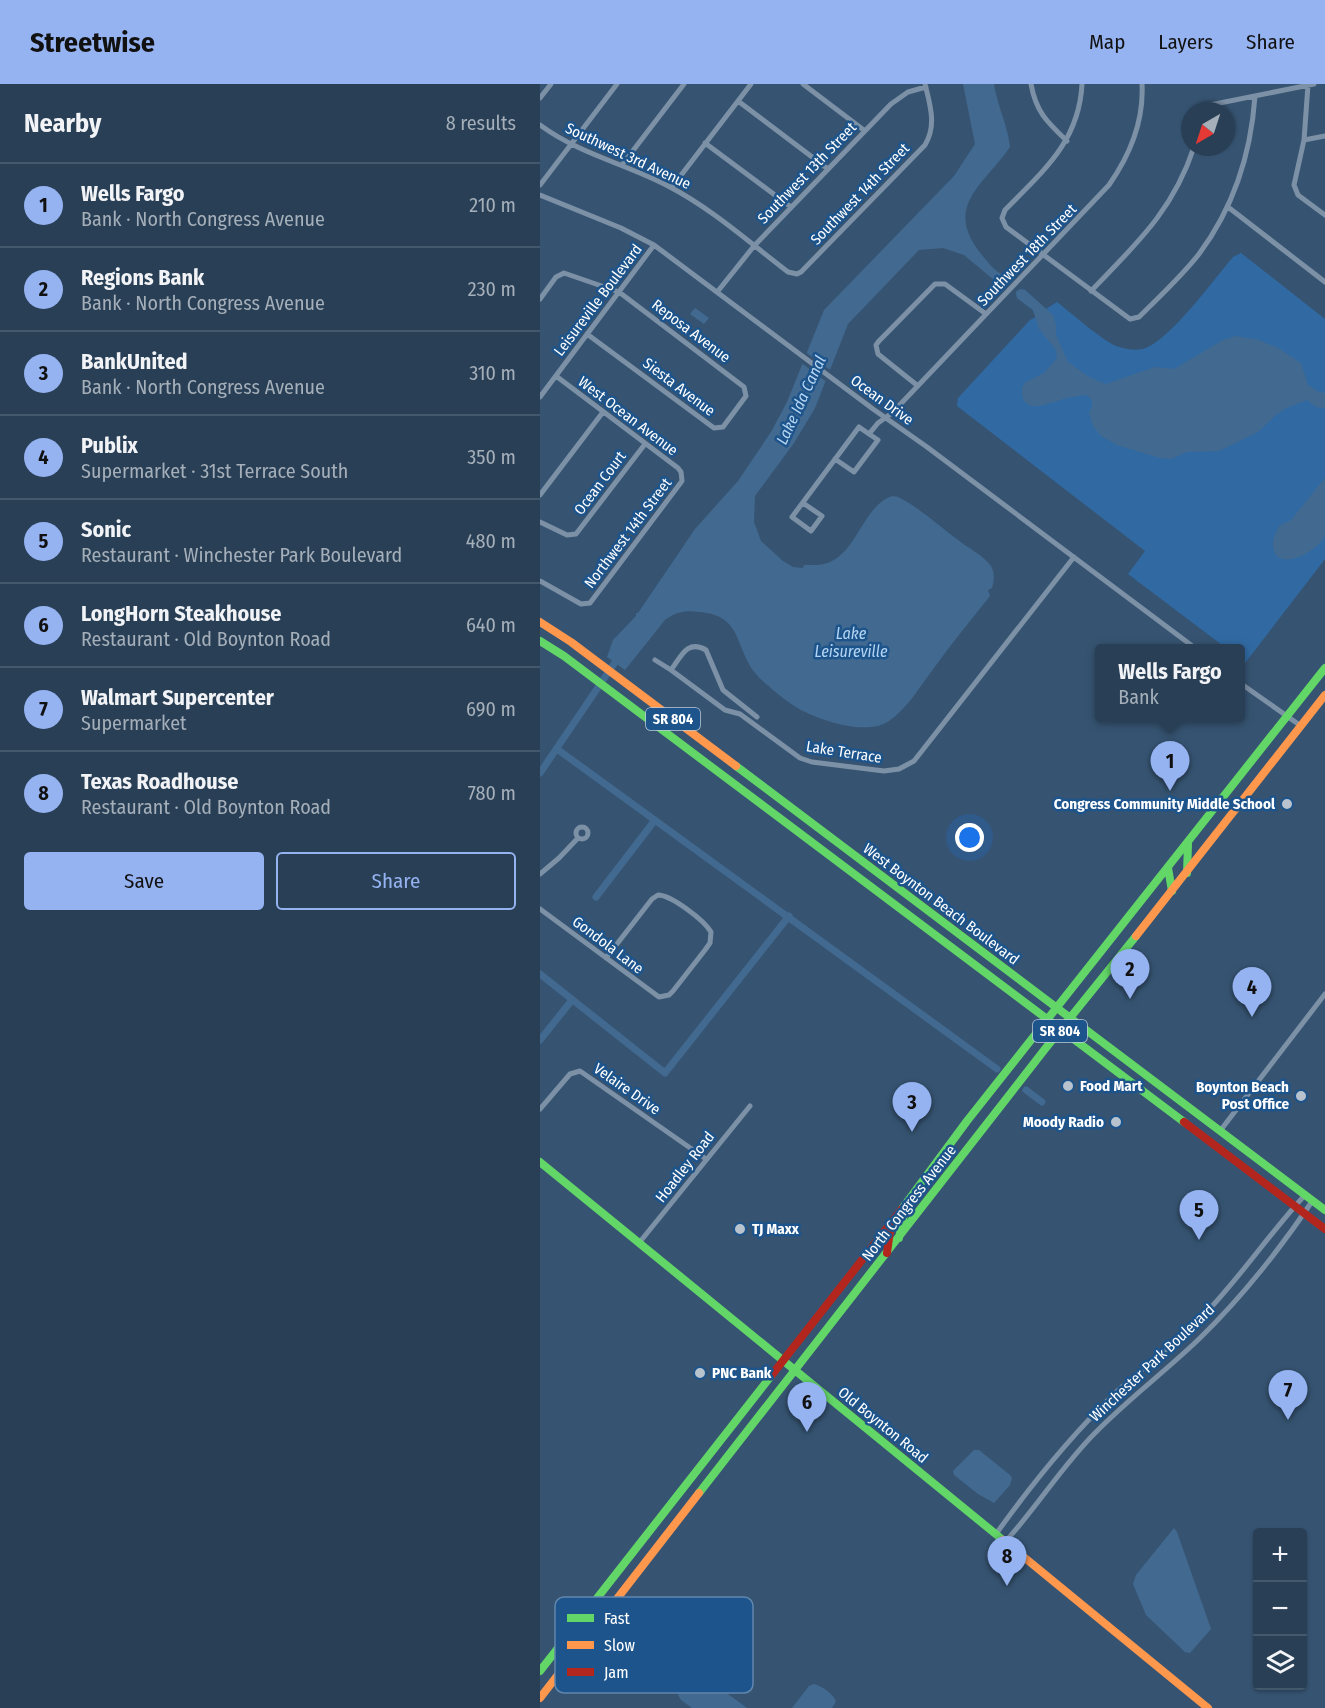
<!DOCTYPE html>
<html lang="en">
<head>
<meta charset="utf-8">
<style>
	body { margin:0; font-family:"Fira Sans Condensed",sans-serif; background:#30465c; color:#f1f3f6 }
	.controls { position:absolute; right:18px; bottom:18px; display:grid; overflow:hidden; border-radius:6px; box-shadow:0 2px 4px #0004 }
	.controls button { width:54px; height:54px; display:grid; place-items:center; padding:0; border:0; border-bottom:2px solid #44586c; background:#283f56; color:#f1f3f6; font:30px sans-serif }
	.compass { position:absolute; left:641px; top:18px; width:54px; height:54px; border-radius:50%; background:#283f56; box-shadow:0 2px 4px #0004; rotate:219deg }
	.you { position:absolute; left:430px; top:754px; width:21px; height:21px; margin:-15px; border:4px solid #fff; border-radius:50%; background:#1a73e8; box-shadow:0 0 0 9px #1a73e833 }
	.badge { display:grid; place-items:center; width:39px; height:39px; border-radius:50%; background:#95b2f1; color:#111; font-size:20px; font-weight:700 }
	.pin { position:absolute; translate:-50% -50px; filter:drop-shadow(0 2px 3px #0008) }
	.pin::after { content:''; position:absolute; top:32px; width:21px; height:18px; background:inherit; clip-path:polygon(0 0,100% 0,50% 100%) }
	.popup { position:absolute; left:555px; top:560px; width:150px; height:78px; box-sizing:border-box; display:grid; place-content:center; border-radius:6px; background:#283f56; filter:drop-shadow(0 2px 4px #0005); font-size:20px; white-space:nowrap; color:#a5afb9 }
	.popup b { font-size:22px; color:#f1f3f6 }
	.popup::after { content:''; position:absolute; left:50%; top:100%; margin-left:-12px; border:12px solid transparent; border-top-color:#283f56 }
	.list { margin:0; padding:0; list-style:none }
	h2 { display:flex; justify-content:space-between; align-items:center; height:78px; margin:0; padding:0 24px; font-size:26px }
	h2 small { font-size:20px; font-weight:400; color:#a5afb9 }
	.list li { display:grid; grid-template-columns:39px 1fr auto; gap:18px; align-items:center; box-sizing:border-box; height:84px; padding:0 24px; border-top:2px solid #44586c }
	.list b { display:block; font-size:22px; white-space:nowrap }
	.list p { margin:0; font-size:20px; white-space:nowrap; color:#a5afb9 }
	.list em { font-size:20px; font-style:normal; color:#a5afb9 }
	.actions { display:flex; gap:12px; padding:18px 24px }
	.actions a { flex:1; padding:14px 0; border:2px solid #95b2f1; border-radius:6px; text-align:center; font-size:21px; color:#95b2f1 }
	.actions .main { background:#95b2f1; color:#111 }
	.icon { flex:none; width:33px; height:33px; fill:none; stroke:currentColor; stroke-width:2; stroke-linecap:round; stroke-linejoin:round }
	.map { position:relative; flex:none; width:785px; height:1624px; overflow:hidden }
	header { display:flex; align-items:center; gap:36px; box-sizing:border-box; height:84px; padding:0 30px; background:#95b2f1; color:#111 }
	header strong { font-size:28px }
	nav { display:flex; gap:33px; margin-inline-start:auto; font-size:21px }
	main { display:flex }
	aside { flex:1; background:#283f56 }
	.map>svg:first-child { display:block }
	.green { fill:#316aa2 }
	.water { fill:#42698f }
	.pier { fill:#365472 }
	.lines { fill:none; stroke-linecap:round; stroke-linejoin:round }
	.canal { stroke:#42698f; stroke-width:7 }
	.street { stroke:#7d91a6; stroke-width:5 }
	.fast { stroke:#63d668; stroke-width:8 }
	.slow { stroke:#ff974d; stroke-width:8 }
	.jam { stroke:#b3261e; stroke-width:8 }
	.poi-dot { fill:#b9c3ce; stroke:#1d548b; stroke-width:2 }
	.labels { text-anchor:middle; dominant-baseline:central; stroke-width:5; stroke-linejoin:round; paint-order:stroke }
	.shield { fill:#1d548b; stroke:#bbccdc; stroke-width:1.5 }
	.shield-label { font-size:14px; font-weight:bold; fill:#fff }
	.street-label { font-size:15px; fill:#fff; stroke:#1d548b }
	.poi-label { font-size:15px; font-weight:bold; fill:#fff; stroke:#1d548b; text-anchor:end }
	.water-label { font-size:16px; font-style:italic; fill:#b4d5f3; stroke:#1d548b }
	.key { fill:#1d548b; stroke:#6187ae; stroke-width:1.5 }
	.key-label { font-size:16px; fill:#fff }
</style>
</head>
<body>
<header>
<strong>Streetwise</strong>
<nav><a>Map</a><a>Layers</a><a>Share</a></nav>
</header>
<main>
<aside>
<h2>Nearby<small>8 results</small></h2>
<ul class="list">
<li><span class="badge">1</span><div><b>Wells Fargo</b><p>Bank · North Congress Avenue</p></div><em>210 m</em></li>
<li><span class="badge">2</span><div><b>Regions Bank</b><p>Bank · North Congress Avenue</p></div><em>230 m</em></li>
<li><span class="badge">3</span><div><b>BankUnited</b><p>Bank · North Congress Avenue</p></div><em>310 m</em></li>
<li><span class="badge">4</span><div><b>Publix</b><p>Supermarket · 31st Terrace South</p></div><em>350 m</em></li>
<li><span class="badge">5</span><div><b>Sonic</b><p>Restaurant · Winchester Park Boulevard</p></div><em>480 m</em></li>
<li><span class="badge">6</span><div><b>LongHorn Steakhouse</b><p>Restaurant · Old Boynton Road</p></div><em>640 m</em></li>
<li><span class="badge">7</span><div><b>Walmart Supercenter</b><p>Supermarket</p></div><em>690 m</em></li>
<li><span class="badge">8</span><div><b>Texas Roadhouse</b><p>Restaurant · Old Boynton Road</p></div><em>780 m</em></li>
</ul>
<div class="actions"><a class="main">Save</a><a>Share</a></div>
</aside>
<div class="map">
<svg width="785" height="1624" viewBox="0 0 785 1624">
	<rect width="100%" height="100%" fill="#365472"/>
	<path class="green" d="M701,169L785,235V475L705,579L701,576L700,564H686L588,490L605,467L417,322L418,314L490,236L496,233L493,226L477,214L476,208L480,205L485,206L506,225L517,218C531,229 562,256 576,262C585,265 595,267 603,265C630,257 674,195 693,173Z"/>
	<path class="water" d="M423,0H454C457,21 468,42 470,63C443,102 403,122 441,170C450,180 456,190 469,193L470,197L467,201H460L424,171L403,164L379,166L308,240L275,324L254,359L215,412L214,438L221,457L243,477L253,483L263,484L264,481C273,481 283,482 292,477C318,464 324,422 352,412L358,413C380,424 398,441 418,456C428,464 443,471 451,482C455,489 454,497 452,504L448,506L450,512C431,536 411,560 394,584C381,601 367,625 349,637C327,652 283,637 263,627C253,623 223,599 216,590C194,563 203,531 159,528C145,526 136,528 125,536L85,586L67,573L73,556L96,532V529H98L155,445L198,397L231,348L247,318L284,226L414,92L435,60Z
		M480,205L485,206L513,231L516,241V251L528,278L549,293L558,297L566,300L615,283L634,285L683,256L696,252L719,256L738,264L761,279L768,301L779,308L785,309V324L776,323L767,316L746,324L736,331L718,348L679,367L647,368L631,375L620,374L577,361L561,352L553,342L549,329L552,323V316L546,311C540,311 533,313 527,314C510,318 480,335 482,303L486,298L504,289L517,274L516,266L499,245L493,226L477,214L476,208Z
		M155,224L169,234L164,240L150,230Z
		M785,394C785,406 785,441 785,451C780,467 733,492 733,460C733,454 737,447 739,442L751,436Z
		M434,1366H439L470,1391L472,1394L470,1401L454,1419L438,1410L414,1391L413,1387Z
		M634,1444L637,1448L671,1545L650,1569L645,1568L606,1531L593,1500L596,1491Z
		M154,1587L158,1588L207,1624H152L141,1616L138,1611Z
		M274,1600C282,1602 292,1609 296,1617L292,1624H252L269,1602Z"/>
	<path class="pier" d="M264,267L293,288L288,299L260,278Z"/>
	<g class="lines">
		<path class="canal" d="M17,665L457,985
			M0,689L80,571
			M56,813L115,736
			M0,890L125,989L249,832
			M0,956L32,916
			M486,1006L502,1018"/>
		<path class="street" d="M263,0L325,47
			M491,0C496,28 507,38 527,57
			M542,0C539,58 503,87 465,126L462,134L466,143L590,235L599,233C619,213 641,193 659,170C694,123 711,69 715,12
			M768,1L764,56L754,101L758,111L785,131
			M0,14L11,0
			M198,17L288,85
			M661,27L670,21L774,0
			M0,41C41,71 84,79 128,102C171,124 210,159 248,188L257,190L261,188L385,61C397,41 390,21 385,0
			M764,56L785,52
			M165,59L251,123
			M82,81L144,0
			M0,101L77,0
			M132,103L211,0
			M0,111L81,144L114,161L333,325L387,363L655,564
			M688,123L785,198
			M178,207L214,162L351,20L368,8L386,3
			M551,207C596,160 633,127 654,63
			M0,215L16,193L24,189L79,208L204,303L206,312L183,343L174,344L47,250
			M378,302L338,270L336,261L339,257L395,200H405L446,230
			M0,313L114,161
			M295,375L314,388L338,356L329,350
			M0,411L63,328
			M263,419L282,432L271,447L252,433L319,343L329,350L338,339L352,329L569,101C590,71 604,37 602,0
			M0,438L27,451L36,450L105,360
			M0,497L41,520L50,519L142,397L141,388L138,384L16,292
			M115,576L131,586
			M700,599L761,642
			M217,633L183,606L166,566C147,555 141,573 131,586L185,626L200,630L260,674L272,678L344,687L359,685L374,677L534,473
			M36 749a6 6 0 1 1 12 0a6 6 0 1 1-12 0Z
			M0,790L19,774L38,754
			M0,825L119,913L129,911L133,907L165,866L170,859L171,848C164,836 131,811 118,811L112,815L66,874
			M0,1025L30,990L40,987L166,1075
			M680,1047L785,910
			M99,1159L210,1022
			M456,1450C491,1401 530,1353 573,1311C601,1285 632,1263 659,1236C698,1197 728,1151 765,1111
			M465,1458C497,1423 522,1382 555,1349C588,1315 626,1287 660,1254C702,1213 740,1165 773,1116"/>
		<path class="fast" d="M0,557L24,572L644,1038
			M196,682L785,1126
			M628,784L632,807
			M647,789L648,760
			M0,1078L463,1456
			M362,1125L427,1037L785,584
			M359,1154L366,1121
			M159,1409L505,965L596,852
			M0,1587L231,1292"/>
		<path class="slow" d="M0,538L31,558L196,682
			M596,852L785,611
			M463,1456L668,1624
			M0,1614L159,1409"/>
		<path class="jam" d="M644,1038L785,1145
			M347,1169L351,1139
			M231,1292L362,1125"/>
	</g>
	<g class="poi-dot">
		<circle cx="747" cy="720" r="6"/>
		<circle cx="528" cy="1002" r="6"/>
		<circle cx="761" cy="1012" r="6"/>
		<circle cx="576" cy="1038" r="6"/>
		<circle cx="200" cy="1145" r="6"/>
		<circle cx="160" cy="1289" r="6"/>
	</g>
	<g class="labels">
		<g class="shield">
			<rect x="106" y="624" width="54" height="22" rx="4.5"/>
			<rect x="493" y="936" width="54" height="22" rx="4.5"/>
		</g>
		<g class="shield-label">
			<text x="133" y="635">SR 804</text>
			<text x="520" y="947">SR 804</text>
		</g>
		<g class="street-label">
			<text transform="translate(88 72) rotate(25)">Southwest 3rd Avenue</text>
			<text transform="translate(267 89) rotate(-46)">Southwest 13th Street</text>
			<text transform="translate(320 110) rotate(-46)">Southwest 14th Street</text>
			<text transform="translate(487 171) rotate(-46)">Southwest 18th Street</text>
			<text transform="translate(58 216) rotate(-53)">Leisureville Boulevard</text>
			<text transform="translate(151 247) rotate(37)">Reposa Avenue</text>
			<text transform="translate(139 303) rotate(37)">Siesta Avenue</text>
			<text transform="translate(342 316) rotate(36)">Ocean Drive</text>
			<text transform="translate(88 332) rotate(37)">West Ocean Avenue</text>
			<text transform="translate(60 399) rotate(-53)">Ocean Court</text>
			<text transform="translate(88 449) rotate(-53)">Northwest 14th Street</text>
			<text transform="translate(304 668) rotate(9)">Lake Terrace</text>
			<text transform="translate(401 820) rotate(37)">West Boynton Beach Boulevard</text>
			<text transform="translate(68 861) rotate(37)">Gondola Lane</text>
			<text transform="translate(87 1005) rotate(35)">Velaire Drive</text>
			<text transform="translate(145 1083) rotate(-52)">Hoadley Road</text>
			<text transform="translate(369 1119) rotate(-52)">North Congress Avenue</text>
			<text transform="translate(612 1279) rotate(-43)">Winchester Park Boulevard</text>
			<text transform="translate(343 1341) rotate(39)">Old Boynton Road</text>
		</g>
		<g class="poi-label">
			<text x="735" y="720">Congress Community Middle School</text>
			<text x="540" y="1002" text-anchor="start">Food Mart</text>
			<text x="749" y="1003">Boynton Beach<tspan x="749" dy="17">Post Office</tspan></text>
			<text x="564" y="1038">Moody Radio</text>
			<text x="212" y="1145" text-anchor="start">TJ Maxx</text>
			<text x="172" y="1289" text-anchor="start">PNC Bank</text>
		</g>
		<g class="water-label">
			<text transform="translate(261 316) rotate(-65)">Lake Ida Canal</text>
			<text x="311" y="549">Lake<tspan x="311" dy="18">Leisureville</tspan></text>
		</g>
	</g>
	<rect x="15" y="1513" width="198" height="96" rx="9" class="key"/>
	<rect x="27" y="1530" width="27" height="8" fill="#63d668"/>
	<rect x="27" y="1557" width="27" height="8" fill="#ff974d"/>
	<rect x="27" y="1584" width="27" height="8" fill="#b3261e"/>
	<g class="key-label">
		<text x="64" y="1540">Fast</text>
		<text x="64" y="1567">Slow</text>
		<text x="64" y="1594">Jam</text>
	</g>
</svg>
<div class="controls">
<button>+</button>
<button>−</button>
<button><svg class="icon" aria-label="layers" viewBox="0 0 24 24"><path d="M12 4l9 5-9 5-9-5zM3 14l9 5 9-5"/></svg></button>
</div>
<svg class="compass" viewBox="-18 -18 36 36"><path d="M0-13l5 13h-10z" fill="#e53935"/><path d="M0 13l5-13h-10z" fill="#a5afb9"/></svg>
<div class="you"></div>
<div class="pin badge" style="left:630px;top:707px">1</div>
<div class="popup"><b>Wells Fargo</b>Bank</div>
<div class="pin badge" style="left:590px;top:915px">2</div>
<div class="pin badge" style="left:372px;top:1048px">3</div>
<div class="pin badge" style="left:712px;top:933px">4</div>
<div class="pin badge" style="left:659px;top:1156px">5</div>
<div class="pin badge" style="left:267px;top:1348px">6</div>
<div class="pin badge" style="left:748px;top:1336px">7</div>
<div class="pin badge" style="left:467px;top:1502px">8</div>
</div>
</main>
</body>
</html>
